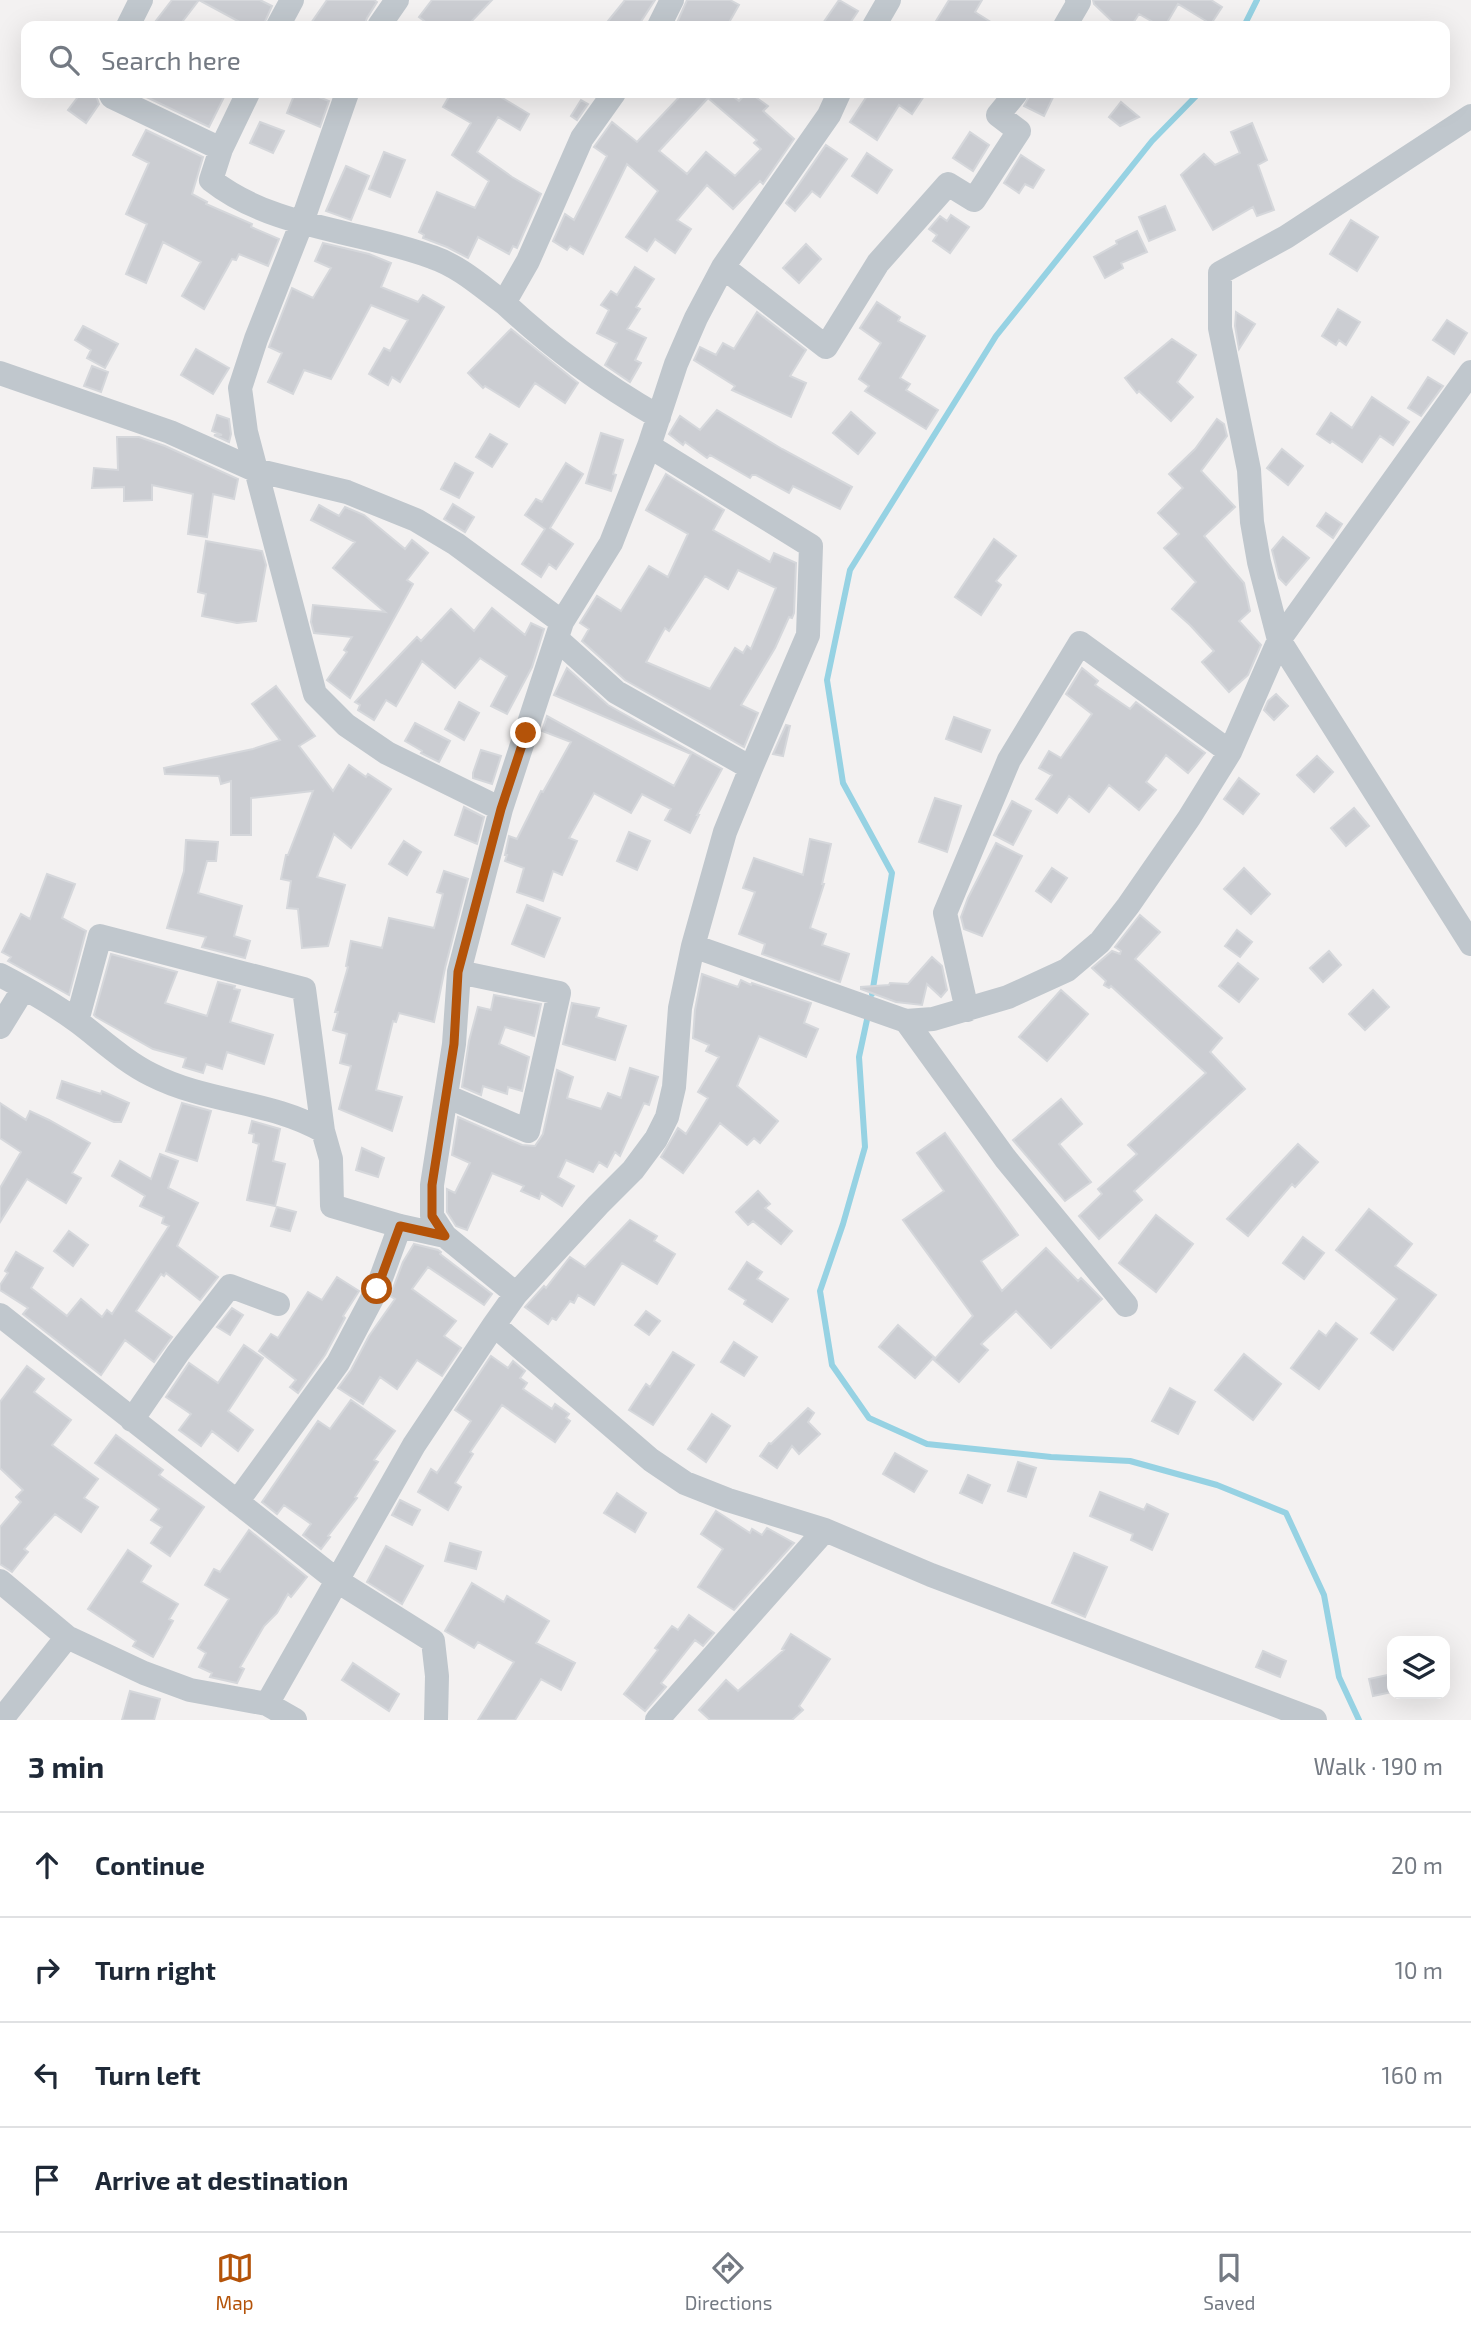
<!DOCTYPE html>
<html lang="en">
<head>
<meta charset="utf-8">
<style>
	body { margin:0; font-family:"Exo 2",sans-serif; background:#f6f6f7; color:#1f2937 }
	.controls { position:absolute; right:21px; bottom:21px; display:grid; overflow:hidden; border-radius:14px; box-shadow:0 7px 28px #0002 }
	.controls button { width:63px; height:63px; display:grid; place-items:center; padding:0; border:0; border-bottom:2px solid #e0e1e3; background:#fff; color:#1f2937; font:35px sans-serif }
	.stop { position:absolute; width:21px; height:21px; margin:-16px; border:5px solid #b45309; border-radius:50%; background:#fff }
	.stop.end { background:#b45309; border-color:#fff; box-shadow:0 2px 7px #0008 }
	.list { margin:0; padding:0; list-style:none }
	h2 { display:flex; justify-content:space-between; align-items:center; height:91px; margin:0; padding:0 28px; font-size:30px }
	h2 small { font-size:23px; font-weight:400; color:#747a83 }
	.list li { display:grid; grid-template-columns:46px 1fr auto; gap:21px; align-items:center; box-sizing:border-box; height:105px; padding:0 28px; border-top:2px solid #e0e1e3 }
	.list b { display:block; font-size:26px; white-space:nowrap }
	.list em { font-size:23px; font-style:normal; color:#747a83 }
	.icon { flex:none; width:38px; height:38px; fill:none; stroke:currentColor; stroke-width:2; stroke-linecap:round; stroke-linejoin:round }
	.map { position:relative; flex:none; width:1471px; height:1720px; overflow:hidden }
	.search { position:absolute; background:#fff; box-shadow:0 7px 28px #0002; left:21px; right:21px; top:21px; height:77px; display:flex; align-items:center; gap:18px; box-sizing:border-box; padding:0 24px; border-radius:14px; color:#747a83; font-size:26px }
	.sheet { height:511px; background:#fff }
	nav { display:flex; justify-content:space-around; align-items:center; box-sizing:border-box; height:98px; border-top:2px solid #e0e1e3; background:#fff; font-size:19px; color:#747a83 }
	nav a { display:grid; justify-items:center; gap:4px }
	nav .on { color:#b45309 }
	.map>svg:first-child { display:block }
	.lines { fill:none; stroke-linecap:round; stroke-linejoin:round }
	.stream { stroke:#96d2e3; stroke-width:6 }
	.building { fill:#cbcdd2; stroke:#d5d7db; stroke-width:2; fill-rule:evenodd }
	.minor { stroke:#c0c7cd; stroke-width:24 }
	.route { stroke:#b45309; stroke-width:9 }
</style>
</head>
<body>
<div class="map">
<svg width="1471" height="1720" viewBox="0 0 1471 1720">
	<rect width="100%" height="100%" fill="#f3f1f1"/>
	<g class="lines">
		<path class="stream" d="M1244,26L1257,0
			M872,994L892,873L843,783L827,680L850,570L996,336L1152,141L1199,93
			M868,1015L859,1057L865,1147L843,1224L820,1291L832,1365L869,1418L927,1444L1051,1457L1130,1461L1217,1485L1286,1513L1324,1595L1339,1677L1359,1720"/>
	</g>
	<path class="building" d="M172,0H260L272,6L263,26H247L199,0L179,26H152Z
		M327,0H374L377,2L367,18L364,26H309Z
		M432,0H492L467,26H431L419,17Z
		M625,0H655L638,26H604Z
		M687,0H730L739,5L727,26H678L676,25Z
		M839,0L858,11L848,26H821Z
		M949,0H982L975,12L997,26H933Z
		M1093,0H1211L1222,7L1211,24L1178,4L1165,26H1160L1139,14L1131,26H1117L1094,4Z
		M81,93H95L99,104L86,123L68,110Z
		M138,93H226L209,127Z
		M295,93H309L329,101L320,127L287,113Z
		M451,93H494L529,114L520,130L498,117L477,152L512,177L541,194L517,248L513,246L509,254L478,237L468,258L447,247L423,238L424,235L419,232L437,192L475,208L489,181L452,155L471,123L443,107Z
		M683,93H729L739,101L746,93H750L768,106L763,111L794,139L763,184L760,181L733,209L707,185L677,220L691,229L675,253L655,239L647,251L626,237L658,191L627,164L583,254L570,246L567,250L553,241L565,214L574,220L607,156L594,147L612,122L637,142ZM708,98L757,140L754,143L761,149L735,176L706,152L687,174L659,151Z
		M869,93H926L912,114L899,105L877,140L850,122Z
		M1031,93H1055L1044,116L1024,106Z
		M581,100L588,104L577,120L571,116Z
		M1121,102L1139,117L1120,126L1109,117Z
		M260,122L284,131L273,153L250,143Z
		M1252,123L1267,160L1258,165L1274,210L1257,216L1253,207L1213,230L1181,175L1204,154L1215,165L1240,153L1231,132Z
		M146,130L203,157L192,194L207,202L206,204L252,224L251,227L279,239L268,266L239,254L236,260L232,259L204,309L182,296L201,262L163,242L146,283L126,274L147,224L126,214L149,163L133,155Z
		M970,132L989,145L973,171L953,158Z
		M826,145L847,159L820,197L812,191L795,211L786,203Z
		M384,152L405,160L390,197L369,189Z
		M867,153L892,170L877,193L852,176Z
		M1021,155L1044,170L1033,188L1025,184L1019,193L1004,183Z
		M346,166L369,176L351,220L326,211Z
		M1165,206L1175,230L1149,241L1139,217Z
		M951,215L969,227L950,253L933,241L937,235L929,229L940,216L947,221Z
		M1351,220L1378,237L1357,271L1330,254Z
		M1137,231L1147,252L1121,263L1123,268L1105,278L1094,257L1117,244L1116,241Z
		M323,243L369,254L391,263L381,287L418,302L423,295L444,307L400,382L392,377L388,385L369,374L384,348L390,351L408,320L371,305L331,379L304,370L293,394L268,382L282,353L269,347L292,288L313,298L331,268L315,261Z
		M806,244L821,259L799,283L783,268Z
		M635,267L654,279L636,307L640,309L627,329L646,338L635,360L641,363L630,382L605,365L617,343L597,333L609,310L601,305L611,291L617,295Z
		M877,302L900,317L898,321L925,336L900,378L910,384L906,390L938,410L926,429L865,391L869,386L859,379L881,343L860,328Z
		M1338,309L1360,322L1346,345L1339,340L1336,345L1322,336Z
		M757,312L806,350L790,376L806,383L791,417L732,390L735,386L694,360L700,347L716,355L723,343L734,349Z
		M1236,312L1255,324L1239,349L1235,326Z
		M1447,320L1467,333L1454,354L1433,340Z
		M83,326L118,344L105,368L87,358L91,350L75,340Z
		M511,329L578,383L565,403L535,383L519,407L485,386L483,388L468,373Z
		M1172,339L1196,355L1177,382L1193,397L1171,421L1139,391L1137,393L1125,378Z
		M196,349L229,368L213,394L181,375Z
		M92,366L108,372L101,392L84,386Z
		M1428,377L1443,386L1421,416L1408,408Z
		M1372,397L1409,422L1393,445L1380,436L1362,462L1332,441L1330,443L1317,434L1331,413L1352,428Z
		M717,410L782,449L852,487L840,509L793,486L789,493L756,475H752L750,478L710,455L707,458L685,442L683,445L669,434L680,416L700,430Z
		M851,412L875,433L858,454L833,433Z
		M217,415L229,419L231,434L229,442L214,435H222L212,431Z
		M1217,419L1224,424L1227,436L1201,471L1235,507L1204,536L1244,583L1250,611L1239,621L1261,645L1248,675L1229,692L1202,662L1214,651L1190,625L1172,609L1196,582L1164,548L1179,534L1158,513L1183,488L1169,474L1195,449Z
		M601,433L623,440L613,474L616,475L611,491L586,483Z
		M490,434L507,444L492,467L476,457Z
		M117,437H139L165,446L238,479L234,499L213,494L207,537L188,534L193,494L152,485V500L124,501V487L92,488L94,468L118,470Z
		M1282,449L1303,466L1288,485L1267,468Z
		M455,463L473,473L459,498L441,489Z
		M566,463L583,474L550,528L573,544L556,569L549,564L541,577L522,564L545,529L525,515L536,499L542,502Z
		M666,474L724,510L713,530L770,562L774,553L796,563L794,613L792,618L789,617L775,648L741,705L758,713L744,747L625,680L582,641L589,629L580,623L597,596L621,611L649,566L668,577L688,534L646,510ZM738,570L776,588L751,649L747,646L743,653L735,648L710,689L646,662L665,628L669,631L705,576L728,589Z
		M453,504L474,517L465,532L444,519Z
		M319,505L339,516L345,507L364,515L405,549L412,540L428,553L407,580L413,584L350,698L327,680L347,652L344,650L352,637L314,633L311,622L313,605L385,612L333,568L355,542L311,520Z
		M1326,513L1342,524L1333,538L1317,526Z
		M1283,537L1309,558L1286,585L1279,578L1272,550Z
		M994,539L1016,556L996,581L1001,585L981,615L955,597Z
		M206,541L262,551L266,565L256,621L237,623L202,616L206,594L198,592Z
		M492,608L525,635L531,623L544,629L532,667L507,714L491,706L507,676L480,658L455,688L422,661L396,706L386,700L374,720L358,710L360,705L355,702L417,637L421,641L451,609L474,631Z
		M567,668L608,705L722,769L697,815H699L690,833L665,820L671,809L642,794L631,813L594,793L569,838L577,841L562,875L553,871L543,901L517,892L524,868L505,861L507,855H505L509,836L517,839L541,791L543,792L571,742L542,731L547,716L674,786L691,754L554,695Z
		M1082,668L1098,681L1095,685L1130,709L1136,702L1205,753L1188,773L1166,755L1146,782L1156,790L1139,810L1109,785L1089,812L1069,796L1057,813L1036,799L1052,775L1039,768L1049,751L1061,758L1092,714L1066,694Z
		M276,686L315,736L299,746L333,791L349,765L366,777L368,774L391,789L351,848L334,834L317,877L345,885L328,946L302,948L298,909L287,908L291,881L281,879L286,855H288L313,791L251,798V835H231V781L221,784L219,776L165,774L164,768L253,749L280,740L252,704Z
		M1276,694L1288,706L1274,720L1264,710L1268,701Z
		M459,702L479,713L464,740L445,729Z
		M954,717L990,730L981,752L946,739Z
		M415,723L450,741L439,762L421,753L422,751L405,741Z
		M786,725L790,726L783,756L773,754Z
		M481,750L501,756L492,784L473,778V773Z
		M1317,756L1333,772L1314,792L1297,775Z
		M1239,778L1259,794L1243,814L1224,799Z
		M935,798L961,806L947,852L919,842Z
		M1012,801L1031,811L1013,845L994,835Z
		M464,807L484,817L477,844L455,835Z
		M1354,808L1369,826L1346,846L1331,828Z
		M629,832L650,841L637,870L617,861Z
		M810,839L831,844L822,884H824L810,928L826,934L822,945L849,954L840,982L762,954L765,944L739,934L755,892L743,888L754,858L803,875Z
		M186,840L218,842L216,861H207L198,893L242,906L234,936L250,941L245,958L202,947L206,937L167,928L184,871Z
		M404,841L421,852L407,875L389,864Z
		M996,843L1022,856L982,936L964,929L961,917L968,898Z
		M1052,868L1067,878L1051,902L1036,891Z
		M1244,868L1270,894L1251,914L1224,889Z
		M444,871L468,879L445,968L434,1022L399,1013L396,1022L393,1021L376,1090L402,1097L392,1131L339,1109L351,1066L340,1063L347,1034L333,1030L338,1012H335L348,967L346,966L351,941L382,948L389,918L434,928L443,894L437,892Z
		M47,874L75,884L62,918L86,931L69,995L8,961L11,957L2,952L21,914L30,919Z
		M527,905L560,918L544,957L512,944Z
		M1140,915L1160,932L1135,959L1222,1038L1210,1052L1245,1089L1134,1191L1142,1200L1099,1239L1079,1216L1102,1194L1098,1189L1137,1154L1128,1145L1206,1073L1111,986L1109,988L1104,985L1106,981L1092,968L1112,951L1120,954L1121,951L1115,947Z
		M1237,930L1252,942L1240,957L1225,946Z
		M1329,951L1341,965L1323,982L1310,968Z
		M111,954L177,972L165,1003L207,1016L218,982L235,986L234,989L240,990L230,1022L273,1035L264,1064L227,1052L222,1069L206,1064L203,1073L183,1067L186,1058L153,1049L96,1017L94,1015Z
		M932,957L942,966L947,990L941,997L927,984L922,1005L896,1002L861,989V987L889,985L890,983L908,984Z
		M1238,963L1258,979L1239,1002L1219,986Z
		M702,974L738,987L741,980L751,985L752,983L811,1003L804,1023L818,1029L806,1057L759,1036L737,1086L778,1121L760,1143L754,1138L747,1145L720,1123L683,1173L661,1157L678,1128L686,1134L708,1098L698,1092L719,1057L706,1051L709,1045L693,1038L695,1010Z
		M1061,990L1088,1014L1047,1061L1019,1037Z
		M1373,990L1389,1007L1365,1030L1349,1014Z
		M494,995L541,1004L534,1036L505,1027L499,1044L529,1057L522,1091L508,1087L507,1094L483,1086L481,1095L462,1087L469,1041L478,1007L491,1010Z
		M572,1003L599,1008L596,1017L626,1026L615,1060L563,1044Z
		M630,1068L658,1077L649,1105L644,1103L620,1156L615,1152L607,1167L599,1162L593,1172L566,1160L558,1177L574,1186L562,1206L541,1193L539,1199L521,1191L524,1186L492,1173L467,1230L456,1226L447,1212V1189L455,1193L470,1163L452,1155L458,1117L522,1145L535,1146L543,1134L557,1070L573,1077L567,1098L601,1109L608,1093L621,1098Z
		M62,1081L101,1094L102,1091L129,1103L121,1122H114L57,1098Z
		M1061,1099L1082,1124L1059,1144L1091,1182L1065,1201L1013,1140Z
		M0,1103L26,1120L30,1111L49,1120L90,1143L72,1173L81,1178L66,1203L27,1179L0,1222V1188L21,1152L0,1138Z
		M182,1103L211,1111L197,1161L166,1151Z
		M252,1121L280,1129L273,1161L285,1164L275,1206L247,1200L259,1144L253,1142L254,1134L249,1133Z
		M945,1133L1018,1235L981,1261L1002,1291L1046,1248L1078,1281L1081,1278L1102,1299L1051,1348L1016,1311L981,1344L988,1350L959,1382L934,1360L973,1316L903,1220L944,1191L917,1153Z
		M1298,1144L1318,1162L1295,1187L1292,1184L1248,1236L1227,1219Z
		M362,1148L384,1158L378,1177L356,1170Z
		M160,1154L178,1161L168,1188L198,1203L177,1246L218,1277L200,1300L166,1273L164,1276L161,1274L136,1311L172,1337L154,1362L125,1340L101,1375L23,1314L28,1308L0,1290V1285L8,1273L5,1271L16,1252L43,1268L31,1288L67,1316L81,1299L102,1317L107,1310L112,1314L169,1226L162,1223L164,1217L140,1206L145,1196L112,1176L120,1161L151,1179Z
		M758,1191L770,1204L765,1208L792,1231L781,1244L753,1221L748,1225L736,1212Z
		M277,1207L296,1212L290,1231L271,1226Z
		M1369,1209L1412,1244L1395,1266L1436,1295L1393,1350L1371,1333L1397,1299L1336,1250Z
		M1156,1215L1193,1244L1156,1292L1119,1263Z
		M630,1220L657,1236L654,1241L675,1254L657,1284L622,1263L594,1305L578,1295L574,1303L570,1301L556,1320L552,1318L548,1324L525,1307L544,1286L546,1288L570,1257L585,1267Z
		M69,1231L88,1245L73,1266L54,1251Z
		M1303,1237L1324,1253L1304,1279L1283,1263Z
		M414,1244L438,1250L441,1252L440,1254L492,1294L484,1305L428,1267L412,1289L456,1321L444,1336L461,1348L442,1376L417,1360L397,1389L380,1377L363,1404L338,1388L351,1370L369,1336L395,1299L390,1296L403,1262Z
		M747,1262L762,1272L757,1279L788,1299L772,1322L744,1304L746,1300L729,1289Z
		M337,1277L359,1291L343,1316L345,1318L325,1355L298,1393L290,1387L296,1380L259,1351L271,1334L278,1338L308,1292L322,1300Z
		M232,1308L243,1315L230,1335L217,1327Z
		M646,1311L660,1321L649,1335L635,1325Z
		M1336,1323L1357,1339L1319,1389L1291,1368L1319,1331L1326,1336Z
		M898,1325L934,1357L915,1378L879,1347Z
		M734,1342L757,1357L744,1376L721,1362Z
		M244,1345L263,1358L228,1411L253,1430L238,1451L212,1431L201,1446L179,1430L191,1414L166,1397L189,1363L218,1383Z
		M673,1352L694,1365L653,1425L629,1410L646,1384L650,1387Z
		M1244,1354L1281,1384L1253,1420L1215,1390Z
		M491,1356L508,1368L513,1361L525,1371L520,1378L527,1383L523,1389L552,1409L555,1404L569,1414L566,1418L570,1421L555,1442L502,1405L470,1452L473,1454L455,1483L461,1487L448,1510L418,1492L431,1469L437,1473L471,1421L455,1410Z
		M27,1366L44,1379L34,1392L71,1420L52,1445L98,1479L84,1498L98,1507L81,1532L55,1514L24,1549L28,1552L12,1572L0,1564V1527L21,1502L16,1497L23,1490L0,1468V1402Z
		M1170,1388L1195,1402L1178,1434L1152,1421Z
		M351,1400L395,1431L374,1460L378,1462L355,1497L357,1498L328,1536L330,1537L321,1549L303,1535L311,1524L284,1505L277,1514L262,1502L318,1421L330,1429Z
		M808,1408L814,1413L808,1422L820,1434L799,1454L792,1446L777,1468L760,1456L769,1443L771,1444Z
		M712,1414L730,1426L706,1462L688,1449Z
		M116,1435L163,1470L159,1475L204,1507L170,1556L151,1543L162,1527L151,1520L159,1509L95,1463Z
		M895,1453L927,1471L914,1492L883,1474Z
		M1018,1462L1036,1468L1026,1497L1008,1491Z
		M968,1475L990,1485L982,1503L960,1493Z
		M1100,1492L1144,1510L1147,1504L1168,1514L1152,1550L1131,1540L1133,1534L1090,1516Z
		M617,1493L646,1513L635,1532L604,1513Z
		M400,1500L420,1510L412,1525L392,1515Z
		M716,1511L750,1533L752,1529L762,1535L767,1528L794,1543L734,1610L698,1587L723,1549L701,1534Z
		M249,1530L307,1577L291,1597L288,1594L277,1613L264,1626L240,1667L244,1669L237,1683L210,1677L212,1673L199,1667L206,1653L198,1648L229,1599L205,1585L214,1569L220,1572Z
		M450,1543L481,1552L476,1569L445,1561Z
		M386,1546L423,1566L402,1604L367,1582Z
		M128,1550L151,1566L141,1582L178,1604L169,1619L173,1621L153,1657L133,1646L136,1641L88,1609Z
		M1074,1553L1107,1567L1085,1617L1052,1603Z
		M472,1583L504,1602L507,1596L549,1621L536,1643L575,1663L561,1690L541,1679L515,1720H478L514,1662L478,1642L474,1648L445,1631Z
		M689,1615L714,1633L703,1646L695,1640L661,1683L666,1687L645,1711L624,1694L658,1650L655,1648L672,1626L678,1630Z
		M791,1634L830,1659L799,1706L803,1710L792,1720H710L699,1710L726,1680L738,1691L784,1650L782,1649Z
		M1263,1651L1286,1661L1280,1677L1256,1667Z
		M353,1663L399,1694L389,1711L342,1680Z
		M1392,1674V1692L1373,1696L1369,1679Z
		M130,1691L160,1699L154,1720H122Z"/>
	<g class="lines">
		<path class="minor" d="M128,26L141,0
			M278,26L292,0
			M379,26L397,0
			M659,26L672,0
			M874,26L889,0
			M1065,26L1079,2L1077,0
			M110,93L112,97L221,149
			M248,93L221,149L211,180C273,229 360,230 432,257C459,266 481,286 504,303
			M347,93L302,222L256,339L240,388L246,432L315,694L346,725L387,753L501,809
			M614,93L582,138L528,261L504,303C554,349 600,383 659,417
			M1471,116L1286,237L1220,273V328L1249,470L1252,522L1259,562L1279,640L1471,944
			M723,267L826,347L878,263L948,184L974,200L1019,131L998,115L1016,93
			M0,373L170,432L255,470L347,492L416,520L456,544L562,622
			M649,446L811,546L808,635L751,768
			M557,639L616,692L751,768L725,832L693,946
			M0,975C27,989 54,1004 78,1022C102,1040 124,1061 152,1075C207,1103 272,1101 323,1131L331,1159L332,1206L400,1226L445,1236
			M967,1010L945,913L1009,760L1080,643L1230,752
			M77,1021L100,936L304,989L323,1131
			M906,1021L1005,1158L1126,1305
			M0,1027L24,988
			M446,1096L528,1131L559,993L459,972
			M516,1294L445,1236L432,1216V1185L454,1044L459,972L501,809L562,622L611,543L649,446L676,364L696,318L723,267L829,115L839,93
			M0,1315L339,1582L433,1641L437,1676L436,1720
			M494,1325L651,1460L685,1483L728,1500L825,1530L931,1575L1315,1720
			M132,1420L178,1353L230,1286L278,1304
			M237,1502L338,1363L377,1289L400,1226
			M0,1581L67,1637L144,1673L190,1690L267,1704L295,1720
			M267,1704L414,1445L494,1325L516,1294L598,1205L633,1170L656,1139L667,1117L674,1087L680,1008L693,946L906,1021L933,1019L1008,997L1067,970L1100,942L1128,906L1189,818L1230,752L1279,640L1471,372
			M1,1720L67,1637
			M657,1720L825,1530"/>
	</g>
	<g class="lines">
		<path class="route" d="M377,1289L400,1226L445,1236L432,1216V1185L454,1044L458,972L501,809L526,733"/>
	</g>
</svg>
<div class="controls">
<button><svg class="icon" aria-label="layers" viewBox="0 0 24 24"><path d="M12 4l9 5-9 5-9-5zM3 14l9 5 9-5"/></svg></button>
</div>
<div class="stop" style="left:377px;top:1289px"></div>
<div class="stop end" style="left:526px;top:733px"></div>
<div class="search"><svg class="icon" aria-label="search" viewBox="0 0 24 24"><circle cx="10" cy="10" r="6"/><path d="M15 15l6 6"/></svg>Search here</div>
</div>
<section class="sheet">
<h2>3 min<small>Walk · 190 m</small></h2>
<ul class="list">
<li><svg class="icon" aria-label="ahead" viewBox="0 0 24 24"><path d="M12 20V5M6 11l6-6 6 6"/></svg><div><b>Continue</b></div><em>20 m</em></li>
<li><svg class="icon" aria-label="right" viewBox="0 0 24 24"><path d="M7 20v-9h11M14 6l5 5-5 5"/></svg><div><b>Turn right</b></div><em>10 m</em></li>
<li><svg class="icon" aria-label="left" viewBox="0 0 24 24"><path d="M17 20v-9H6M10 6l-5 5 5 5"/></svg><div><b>Turn left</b></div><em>160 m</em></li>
<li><svg class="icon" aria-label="arrive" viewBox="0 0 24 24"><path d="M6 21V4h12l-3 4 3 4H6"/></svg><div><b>Arrive at destination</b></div></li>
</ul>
</section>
<nav>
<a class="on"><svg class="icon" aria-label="map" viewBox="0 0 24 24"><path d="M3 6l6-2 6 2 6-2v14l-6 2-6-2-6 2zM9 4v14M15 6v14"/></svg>Map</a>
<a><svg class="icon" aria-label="directions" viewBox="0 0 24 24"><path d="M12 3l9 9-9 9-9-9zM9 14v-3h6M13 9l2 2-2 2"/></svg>Directions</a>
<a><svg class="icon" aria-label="saved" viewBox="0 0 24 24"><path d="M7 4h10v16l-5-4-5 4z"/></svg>Saved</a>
</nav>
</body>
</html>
